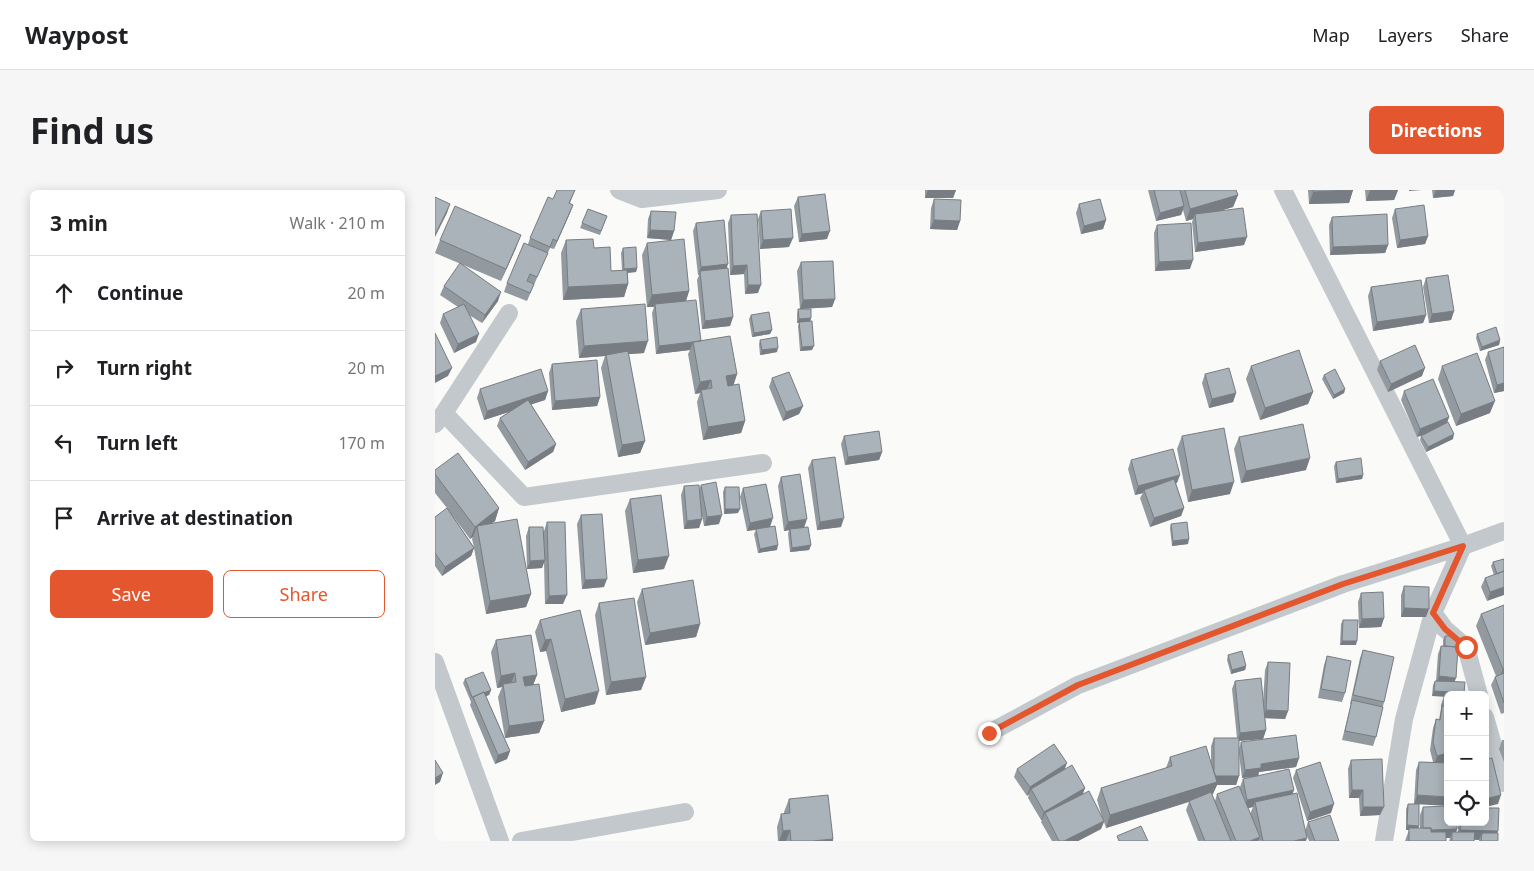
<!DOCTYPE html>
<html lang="en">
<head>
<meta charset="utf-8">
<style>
	body { margin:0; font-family:"Noto Sans",sans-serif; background:#f6f6f6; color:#202124 }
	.controls { position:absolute; right:15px; bottom:15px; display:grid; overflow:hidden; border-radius:8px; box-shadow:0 2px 12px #0003 }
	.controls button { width:45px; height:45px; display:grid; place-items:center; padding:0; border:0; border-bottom:1px solid #e0e0e0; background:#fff; color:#202124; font:25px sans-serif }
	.stop { position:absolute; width:15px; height:15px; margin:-11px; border:4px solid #e4572e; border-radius:50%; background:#fff }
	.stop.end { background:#e4572e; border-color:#fff; box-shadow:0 1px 5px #0008 }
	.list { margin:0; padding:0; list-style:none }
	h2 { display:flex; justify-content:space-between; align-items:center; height:65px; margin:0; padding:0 20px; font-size:21px }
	h2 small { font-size:16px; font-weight:400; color:#757577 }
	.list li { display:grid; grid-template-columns:32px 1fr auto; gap:15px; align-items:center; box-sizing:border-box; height:75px; padding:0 20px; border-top:1px solid #e0e0e0 }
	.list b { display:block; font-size:19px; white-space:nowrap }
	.list em { font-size:16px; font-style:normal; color:#757577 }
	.actions { display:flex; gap:10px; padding:15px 20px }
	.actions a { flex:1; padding:11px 0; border:1px solid #e4572e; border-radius:8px; text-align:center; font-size:18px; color:#e4572e }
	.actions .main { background:#e4572e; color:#fff }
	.icon { flex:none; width:28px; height:28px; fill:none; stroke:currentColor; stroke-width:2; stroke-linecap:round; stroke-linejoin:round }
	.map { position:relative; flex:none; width:1069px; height:651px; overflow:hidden; border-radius:8px }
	header { display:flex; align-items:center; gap:30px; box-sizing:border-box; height:70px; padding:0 25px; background:#fff; border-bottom:1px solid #e0e0e0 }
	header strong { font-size:24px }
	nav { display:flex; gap:28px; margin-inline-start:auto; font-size:18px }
	.intro { display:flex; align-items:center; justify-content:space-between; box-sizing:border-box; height:120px; padding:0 30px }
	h1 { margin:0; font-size:35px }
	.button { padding:12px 22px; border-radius:8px; background:#e4572e; color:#fff; font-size:18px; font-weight:700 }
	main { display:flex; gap:30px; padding:0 30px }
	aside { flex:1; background:#fff; border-radius:8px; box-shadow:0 2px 12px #0003 }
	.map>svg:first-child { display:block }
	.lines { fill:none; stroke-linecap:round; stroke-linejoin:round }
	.minor { stroke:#c3c8cc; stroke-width:18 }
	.wall { fill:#929a9f; fill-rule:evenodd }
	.shaded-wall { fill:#777d82 }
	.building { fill:#aab3b9; stroke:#777d82 }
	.route { stroke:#e4572e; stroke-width:6 }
</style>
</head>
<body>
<header>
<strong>Waypost</strong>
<nav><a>Map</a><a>Layers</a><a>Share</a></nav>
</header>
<div class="intro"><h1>Find us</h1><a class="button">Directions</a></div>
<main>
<aside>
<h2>3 min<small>Walk · 210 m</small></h2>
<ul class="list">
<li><svg class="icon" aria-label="ahead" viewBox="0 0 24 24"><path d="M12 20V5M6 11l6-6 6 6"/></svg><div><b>Continue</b></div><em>20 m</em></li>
<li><svg class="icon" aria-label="right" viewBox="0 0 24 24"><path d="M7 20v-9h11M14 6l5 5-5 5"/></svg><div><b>Turn right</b></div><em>20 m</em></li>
<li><svg class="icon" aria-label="left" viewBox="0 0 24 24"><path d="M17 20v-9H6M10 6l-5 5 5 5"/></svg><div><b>Turn left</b></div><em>170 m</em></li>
<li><svg class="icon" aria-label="arrive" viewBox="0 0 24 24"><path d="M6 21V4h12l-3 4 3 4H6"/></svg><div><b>Arrive at destination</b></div></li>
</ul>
<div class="actions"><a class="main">Save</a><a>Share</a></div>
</aside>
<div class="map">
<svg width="1069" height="651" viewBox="0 0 1069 651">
	<rect width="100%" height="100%" fill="#fafaf8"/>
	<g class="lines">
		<path class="minor" d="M184,0L207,9L283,0
			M848,0L1028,356L998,423L969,529L949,651
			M9,223L89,307L328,273
			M0,234L9,223L74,123
			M998,423L1010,439L1031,457L1044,505
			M0,472L65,651
			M1050,527L1069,593
			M554,543L643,495L908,394L1028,356L1069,341
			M86,651L250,622"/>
	</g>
	<path class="wall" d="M140,0L135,13L138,15L135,23L119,59L115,58L92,111L69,102L72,93L93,54L95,48L118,9Z
		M490,0H521L518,8H490Z
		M713,0H801L803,5L798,17L788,20L809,55L760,62L757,32L758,29L751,31L748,20L746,25L721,31Z
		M873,0H918L914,13L874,14Z
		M930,0H963L959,10L931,11Z
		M997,0H1020L1018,6L998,8Z
		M363,7L392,49L364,52L359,16Z
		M499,9L525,31L522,40L495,39L496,18Z
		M644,14L671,30L668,39L646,44L641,23Z
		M153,19L172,26L165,45L145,38Z
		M960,19L993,46L990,54L962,58L957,28Z
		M216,21L239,41L236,50L212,48L213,29Z
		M326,21L354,57L325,59L323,29Z
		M296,25L323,103L310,104L309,84L295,85L293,33Z
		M897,27L953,55L950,63L895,65L894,35Z
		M261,33L292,78L298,127L295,136L267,139L262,90L264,85H263L258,41Z
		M722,35L755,79L720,81L719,43Z
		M5,50L81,58L66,91L0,63Z
		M131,50L159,58L176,81L187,80L186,63L188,58L202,78L201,82L193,83V94L189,107L128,110L126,63Z
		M212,53L254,101L251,111L266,151L302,184L298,195L310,231L306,243L268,250L262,212L265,203L260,204L253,164L255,160L221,164L217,123L219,117H212L207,65Z
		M366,72L400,109L397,117L365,119L362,81Z
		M991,88L1019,121L1016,130L994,133L988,97Z
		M9,96L63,111L47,133L34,125L41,152L19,163L5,133L8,124L23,117L5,105Z
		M936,97L991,125L988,133L938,141L933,106Z
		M146,119L209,163L193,164L210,251L205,263L183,267L166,178L170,166L144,168L141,131Z
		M363,119L376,128L375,131L377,160L365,161L363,136L364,133H362V124Z
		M316,125L337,140L335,144L317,147L314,129Z
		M1042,144L1065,150L1064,155L1045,161L1041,148Z
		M325,150L342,162L325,165L324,154Z
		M1069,157V201L1059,203L1050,170L1053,162Z
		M945,171L987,186L953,202L942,180Z
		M117,174L165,207L162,216L117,220L114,183Z
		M816,176L878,202L873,214L825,230L811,189Z
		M1007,176L1055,223L1021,236L1003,189Z
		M770,184L801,203L798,212L774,218L767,193Z
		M889,185L910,199L909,203L898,209L887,189Z
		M337,188L368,216L364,224L348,231L334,197Z
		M45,199L113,201L110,210L96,214L121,254L118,262L90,280L62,236L65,228L77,221L49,230L42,208Z
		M969,201L1014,227L1012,233L1018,249L991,262L985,250L986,246L989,245L982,247L966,210Z
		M409,246L447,262L444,270L410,275L406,254Z
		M747,246L795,304L753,312L742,259Z
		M804,247L871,280L806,293L799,259Z
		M377,270L406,337L382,340L373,278Z
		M696,270L742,293H741L749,318L746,326L715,337L705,308L708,303L700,305L693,279Z
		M901,272L928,285L927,289L901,293L899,276Z
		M0,280L64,318L60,331L56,334L96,404L91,417L51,424L39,358L36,366L7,386L0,376V327L12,318L0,303ZM14,321L35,349L38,347L37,349L39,357Z
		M346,287L369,337L376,355L374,360L355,362L353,344L354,340L349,341L343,296Z
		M266,295L284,334L269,336L266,320L267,329L264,338L249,339L246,305L249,296L264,300Z
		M290,297L303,323L289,324L288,302Z
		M308,298L335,337L342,360L323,363L319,344L321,340L312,341L305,307Z
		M195,309L229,379L198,383L190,321Z
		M146,325L169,397L147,399L142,334Z
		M112,332L128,414H110L109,372L107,378L92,379L91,346L94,337L109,341Z
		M736,334L753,354L737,356L735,338Z
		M1069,369L1052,411L1046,397L1050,388L1059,385L1056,376L1058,372Z
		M969,396L991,427H966V405Z
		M207,399L265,434L261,447L210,455L202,412Z
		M926,403L949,428L946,437L924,438L923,412Z
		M164,413L211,487L206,500L171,505L160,425Z
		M1069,415V523L1066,524L1056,495L1060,487L1061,486L1041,436L1046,424Z
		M105,430L160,514L126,522L111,461L105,462L100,442Z
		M908,430L921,455H905L906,434Z
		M1010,446L1013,505V571L1007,573L979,614L981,580L984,572H998L995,560L998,538L1001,529L1004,530L1006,519V515L1009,506H997L998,495L1000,491H1001L1003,464L1006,456H1008V450Z
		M61,450L102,485L98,495L109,531L104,543L70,548L63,507L67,497L62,498L56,462Z
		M928,460L949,512L941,547L938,556L907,550L916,514H915L925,468Z
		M793,465L811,476L810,480L796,484L792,470Z
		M892,466L910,503L907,512L883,508L889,475Z
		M833,472L853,521L850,529L830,528L831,540L828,549L804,551V559L806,552L864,568L861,577L824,582L823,586L857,604L871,651H763L751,620L754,612L671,638L669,632L666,639L643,651H617L606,632L607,630H606L593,608L594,604L592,606L579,587L582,579L629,580L650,598L648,603L667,627L662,610L666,598L731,578L735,567L776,572V556L779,548H802L797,499L800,491L828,512L830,480ZM804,564L807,588L819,587L808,589L805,597L782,604L780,611L777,605L782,595H801L804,586ZM818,617L815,624L813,618Z
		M30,489L56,500L54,505L51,506L75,561L72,569L60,574L35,515L36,512L28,493Z
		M1067,550H1069V572L1064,559Z
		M916,570L945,625L925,626L924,608H914L913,579Z
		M861,580L896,623L872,631L858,588Z
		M354,609L398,649V651H343L342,637L346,624H349V622Z
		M973,614L983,638H985V625L988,617L1022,639L1021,642H1023V632H1050L1062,643L1063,651H1044V650L1039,649V651H1014L1015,648H1011V651H970L974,640H971V619Z
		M873,632L904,651H874L870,641Z"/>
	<path class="shaded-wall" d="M493,0H521L518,8H490Z
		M918,0L914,13L874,14L878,2Z
		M935,0H963L959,10L931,11Z
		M974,0H987L974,1Z
		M1001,0H1020L1018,6L998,8Z
		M803,5L798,17L760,28V24L758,29L751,31L755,19Z
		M15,14L12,23L0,47V45Z
		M138,15L135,23L119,59L122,51Z
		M749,16L746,25L721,31L725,23Z
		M499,30L525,31L522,40L495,39Z
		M671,30L668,39L646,44L649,36Z
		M215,40L239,41L236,50L212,48Z
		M395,41L392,49L364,52L367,44Z
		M86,45L81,58L66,91L71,79Z
		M993,46L990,54L962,58L965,50Z
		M812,47L809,55L760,62L763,53Z
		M358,48L354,57L325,59L328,50Z
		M953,55L950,63L895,65L898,57Z
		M758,70L755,79L720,81L724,72Z
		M293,74L290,83L265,81L263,85L266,77Z
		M312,75L309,84L295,85L298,76Z
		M202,78L201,82L187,83L189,79Z
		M193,94L189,107L128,110L133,97Z
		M313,95H326L323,103L310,104Z
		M254,101L250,114H220L219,117H212L217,105Z
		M66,102L63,111L47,133L50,125Z
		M400,109L397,117L365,119L368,110Z
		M1019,121L1016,130L994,133L997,124Z
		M991,125L988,133L938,141L942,132Z
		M298,127L295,136L267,139L270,131Z
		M376,128L375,132L362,133L364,129Z
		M337,140L335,144L317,147L319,143Z
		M44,144L41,152L19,163L23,154Z
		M1065,150L1064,155L1045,161L1047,157Z
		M213,151L209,163L144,168L149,156Z
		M266,151L258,152L255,160L221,164L224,156Z
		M379,156L377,160L365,161L367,157Z
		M343,158L342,162L325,165L327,160Z
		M17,178L13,186L0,193V186Z
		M990,178L987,186L953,202L956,194Z
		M302,184L298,197L287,199L291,186Z
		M276,190L271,202L266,200L265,203L260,204L265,192Z
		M1069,193V201L1059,203L1062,195Z
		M910,199L909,203L898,209L899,205Z
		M113,201L110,210L49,230L52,221Z
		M878,202L873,214L825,230L830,218Z
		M801,203L798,212L774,218L777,209Z
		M165,207L162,216L117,220L120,211Z
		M1060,211L1055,223L1021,236L1026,224Z
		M368,216L364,224L348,231L351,222Z
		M1014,227L1011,235L982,247L985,239Z
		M310,231L306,243L268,250L273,237Z
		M1019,244L1018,249L991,262L993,257Z
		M210,251L205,263L183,267L187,255Z
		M121,254L118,262L90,280L93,272Z
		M447,262L444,270L410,275L413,267Z
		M875,268L871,280L806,293L811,281Z
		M745,285L742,293L709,302V300L708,303L700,305L703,296Z
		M928,285L927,289L901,293L903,289Z
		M799,292L795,304L753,312L757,300Z
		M64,318L60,331L43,343L42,336L38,347L35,349L40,337Z
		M749,318L746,326L715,337L719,328Z
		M290,319H305L303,323L289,324Z
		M287,325L284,334L269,336L272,327Z
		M338,328L335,337L312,341L315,333Z
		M409,328L406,337L382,340L385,332Z
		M267,329L264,338L249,339L252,331Z
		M372,329L369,338L349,341L353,332Z
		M754,349L753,354L737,356L738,351Z
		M343,355L342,360L323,363L325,359Z
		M376,355L374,360L355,362L357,358Z
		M39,358L36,366L7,386L10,377Z
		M234,366L229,379L198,383L203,370Z
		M110,370L107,378L92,379L95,371Z
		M172,389L169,397L147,399L150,390Z
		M1069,397V405L1052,411L1055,402Z
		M96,404L91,417L51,424L55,411Z
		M132,405L128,414H110L114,406Z
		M969,418L994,419L991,427H966Z
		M949,428L946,437L924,438L927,429Z
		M265,434L261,447L210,455L215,443Z
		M116,449L111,461L105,462L110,450Z
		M907,451H922L921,455H905Z
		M811,476L810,480L796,484L797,480Z
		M1069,478V489L1063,491L1068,479Z
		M80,483L75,496L68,494L67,497L62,498L66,486Z
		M102,485L97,498L84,500L88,487Z
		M1004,486L1021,488L1018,496L1001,494Z
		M211,487L206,500L171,505L176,492Z
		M56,500L54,505L39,510L38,507Z
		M164,501L160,514L126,522L130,509Z
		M999,501L1029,503V505H1013V507L997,506Z
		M831,520L853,521L850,529L828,528Z
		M109,531L104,543L70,548L74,536Z
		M831,540L828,549L802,551L805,543Z
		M75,561L72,569L60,574L63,565Z
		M1013,563V571L999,575L1002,566Z
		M864,568L861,577L824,582L823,586L807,588L810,580L826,574Z
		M632,573L629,581L596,599L594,604L592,606L595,597Z
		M8,583L5,592L0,595V588Z
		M779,586H804L801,595H782L778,604L671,638L675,625Z
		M650,598L647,606L610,623L607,630H606L609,622Z
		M859,600L856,609L820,612L818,617L809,619L812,610Z
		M917,600H928L924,608H914Z
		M982,605L1013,607V616L979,614Z
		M1066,605L1063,614L1050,617V609Z
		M899,614L896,623L872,631L875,622Z
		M928,617H949L945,625L925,626Z
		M669,631L666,639L643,651H629Z
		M972,635L984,636L983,640L974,638V640H971Z
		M1022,639L1019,648L1017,642L1015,648H985L988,640Z
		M355,640L351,651H344L348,641Z
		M1025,640L1063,641L1060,650L1047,643L1044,650L1022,649Z
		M825,647L823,651H815Z
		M872,648L871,651H859Z
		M398,649V651H378Z"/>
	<path class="building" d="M122,0H140L134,13L138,15L122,51L118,49L115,57L95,48L113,7L118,9Z
		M719,0H745L749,16L725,23Z
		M750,0H801L803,5L755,19Z
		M878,0H918L878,2Z
		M390,4L395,41L367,44L363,7Z
		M0,7L15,14L0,45Z
		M499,9L526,10L525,31L499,30Z
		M665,9L671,30L649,36L644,14Z
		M989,15L993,46L965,50L960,19Z
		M20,16L86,45L71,79L5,50Z
		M808,18L812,47L763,53L760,24Z
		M153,19L172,26L166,41L147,33Z
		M356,19L358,48L328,50L326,21Z
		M216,21L241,22L239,41L215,40Z
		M322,24L326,95H313L312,75L298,76L296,25Z
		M952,24L953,55L898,57L897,27Z
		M289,30L293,74L266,77L261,33Z
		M756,33L758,70L724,72L722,35Z
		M158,49L159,58L175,57L176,81L192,80L193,94L133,97L131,50Z
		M249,49L254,101L217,105L212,53Z
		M89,53L113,63L102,87L95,84L92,91L99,94L95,103L72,93Z
		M201,57L202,78L189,79L188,58Z
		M398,71L400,109L368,110L366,72Z
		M25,73L66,102L50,125L9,96Z
		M293,78L298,127L270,131L265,81Z
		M1013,85L1019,121L997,124L991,88Z
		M986,90L991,125L942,132L936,97Z
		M261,110L266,151L224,156L220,114Z
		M29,114L44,144L23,154L8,124Z
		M210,114L213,151L149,156L146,119Z
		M363,119H376V128L364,129Z
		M334,122L337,140L319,143L316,125Z
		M377,131L379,156L367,157L364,132Z
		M1061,137L1065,150L1047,157L1042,144Z
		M0,143L17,178L0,186Z
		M295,146L302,184L291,186L293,196L304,194L310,231L273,237L266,200L277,198L276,190L265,192L258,152Z
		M342,147L343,158L327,160L325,150Z
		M980,155L990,178L956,194L945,171Z
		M1069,157V193L1062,195L1053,162Z
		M864,160L878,202L830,218L816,176Z
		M193,161L210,251L187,255L171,165Z
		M1042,163L1060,211L1026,224L1007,176Z
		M162,170L165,207L120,211L117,174Z
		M794,178L801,203L777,209L770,184Z
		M106,179L113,201L52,221L45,199Z
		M900,179L910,199L899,205L889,185Z
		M354,182L368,216L351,222L337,188Z
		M998,189L1014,227L985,239L969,201Z
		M93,210L121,254L93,272L65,228Z
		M1013,232L1019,244L993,257L986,246Z
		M868,234L875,268L811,281L804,247Z
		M789,238L799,292L757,300L747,246Z
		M444,241L447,262L413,267L409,246Z
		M738,259L745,285L703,296L696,270Z
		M23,263L64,318L40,337L0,284V280Z
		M400,267L409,328L385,332L377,270Z
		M926,268L928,285L903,289L901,272Z
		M365,284L372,329L353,332L346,287Z
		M739,289L749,318L719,328L709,300Z
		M281,292L287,325L272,327L266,295Z
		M331,294L338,328L315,333L308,298Z
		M264,295L267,329L252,331L249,296Z
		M290,297H304L305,319H290Z
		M226,305L234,366L203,370L195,309Z
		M12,318L39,358L10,377L0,363V327Z
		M167,324L172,389L150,390L146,325Z
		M82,329L96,404L55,411L42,336Z
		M112,332H130L132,405L114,406Z
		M752,332L754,349L738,351L736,334Z
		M340,336L343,355L325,359L321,339Z
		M94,337H108L110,370L95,371Z
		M373,337L376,355L357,358L355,339Z
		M1069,369V381L1062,384L1058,372Z
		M1069,381V397L1055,402L1050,388Z
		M258,390L265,434L215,443L207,399Z
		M969,396L994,397V419L969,418Z
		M948,402L949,428L927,429L926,403Z
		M199,408L211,487L176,492L164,413Z
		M1069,415V478L1068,479L1046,424Z
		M145,420L164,501L130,509L116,449L110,450L105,430Z
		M908,430H923L922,451H907Z
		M96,445L102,485L88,487L90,496L104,494L109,531L74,536L68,494L81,492L80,483L66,486L61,450Z
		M1010,446H1022V457L1010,456Z
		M1006,456L1023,457L1021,488L1004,486Z
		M928,460L959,467L949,512L918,505Z
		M807,461L811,476L797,480L793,465Z
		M892,466L916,471L910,503L886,499Z
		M833,472L855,473L853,521L831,520Z
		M48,482L56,500L49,503V502L38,507H37L30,489Z
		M1069,483V513L1060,487Z
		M826,488L831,540L805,543L800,491Z
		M1000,491L1030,492L1029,503L999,501Z
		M49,502L75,561L63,565L38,507Z
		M1024,502L1025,505H1014Z
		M1013,505V563L1002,566L998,552L1001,529L1005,530L1007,516H1011L1009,506Z
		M917,510L948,517L941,547L910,541Z
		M861,545L864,568L826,574V578L810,580L806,552Z
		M779,548H804V586H781L779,582Z
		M619,554L632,573L595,597L582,579Z
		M771,556L782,592L675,625L666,598L737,576L735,567Z
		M1057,568L1066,605L1050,609V570Z
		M947,569L949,617H928V600H917L916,570Z
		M0,570L8,583L0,588Z
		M885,572L899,614L875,622L861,580Z
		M984,572L1013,573V607L982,605Z
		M637,575L650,598L609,622L596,599Z
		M854,579L859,600L812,610L808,589Z
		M804,596L825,647L815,651H801L782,604Z
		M654,601L669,631L629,651H624L610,623Z
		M776,602L796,651H770L754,611Z
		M862,603L872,648L859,651H828L820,612Z
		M393,605L398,649L378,651H356L355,640L348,641L346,624L355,623L354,609Z
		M973,614H984V636L972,635Z
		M1013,616V632H1022V639L996,640V638H988V617Z
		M1050,618H1064L1063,641L1025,640L1026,632H1050Z
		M895,625L904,651H880L873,632Z
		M706,636L713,651H684L682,646Z
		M974,638H996V642H1011V651H974Z
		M1017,642H1040L1039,651H1017Z
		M1047,643H1063V651H1046Z"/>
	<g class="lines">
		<path class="route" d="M554,543L643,495L908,394L1028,356L998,423L1010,439L1031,457"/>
	</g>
</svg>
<div class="controls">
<button>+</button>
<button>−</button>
<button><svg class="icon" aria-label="locate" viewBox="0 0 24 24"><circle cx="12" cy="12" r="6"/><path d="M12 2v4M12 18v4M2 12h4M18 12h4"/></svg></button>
</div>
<div class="stop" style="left:1031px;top:457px"></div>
<div class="stop end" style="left:554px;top:543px"></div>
</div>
</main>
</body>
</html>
